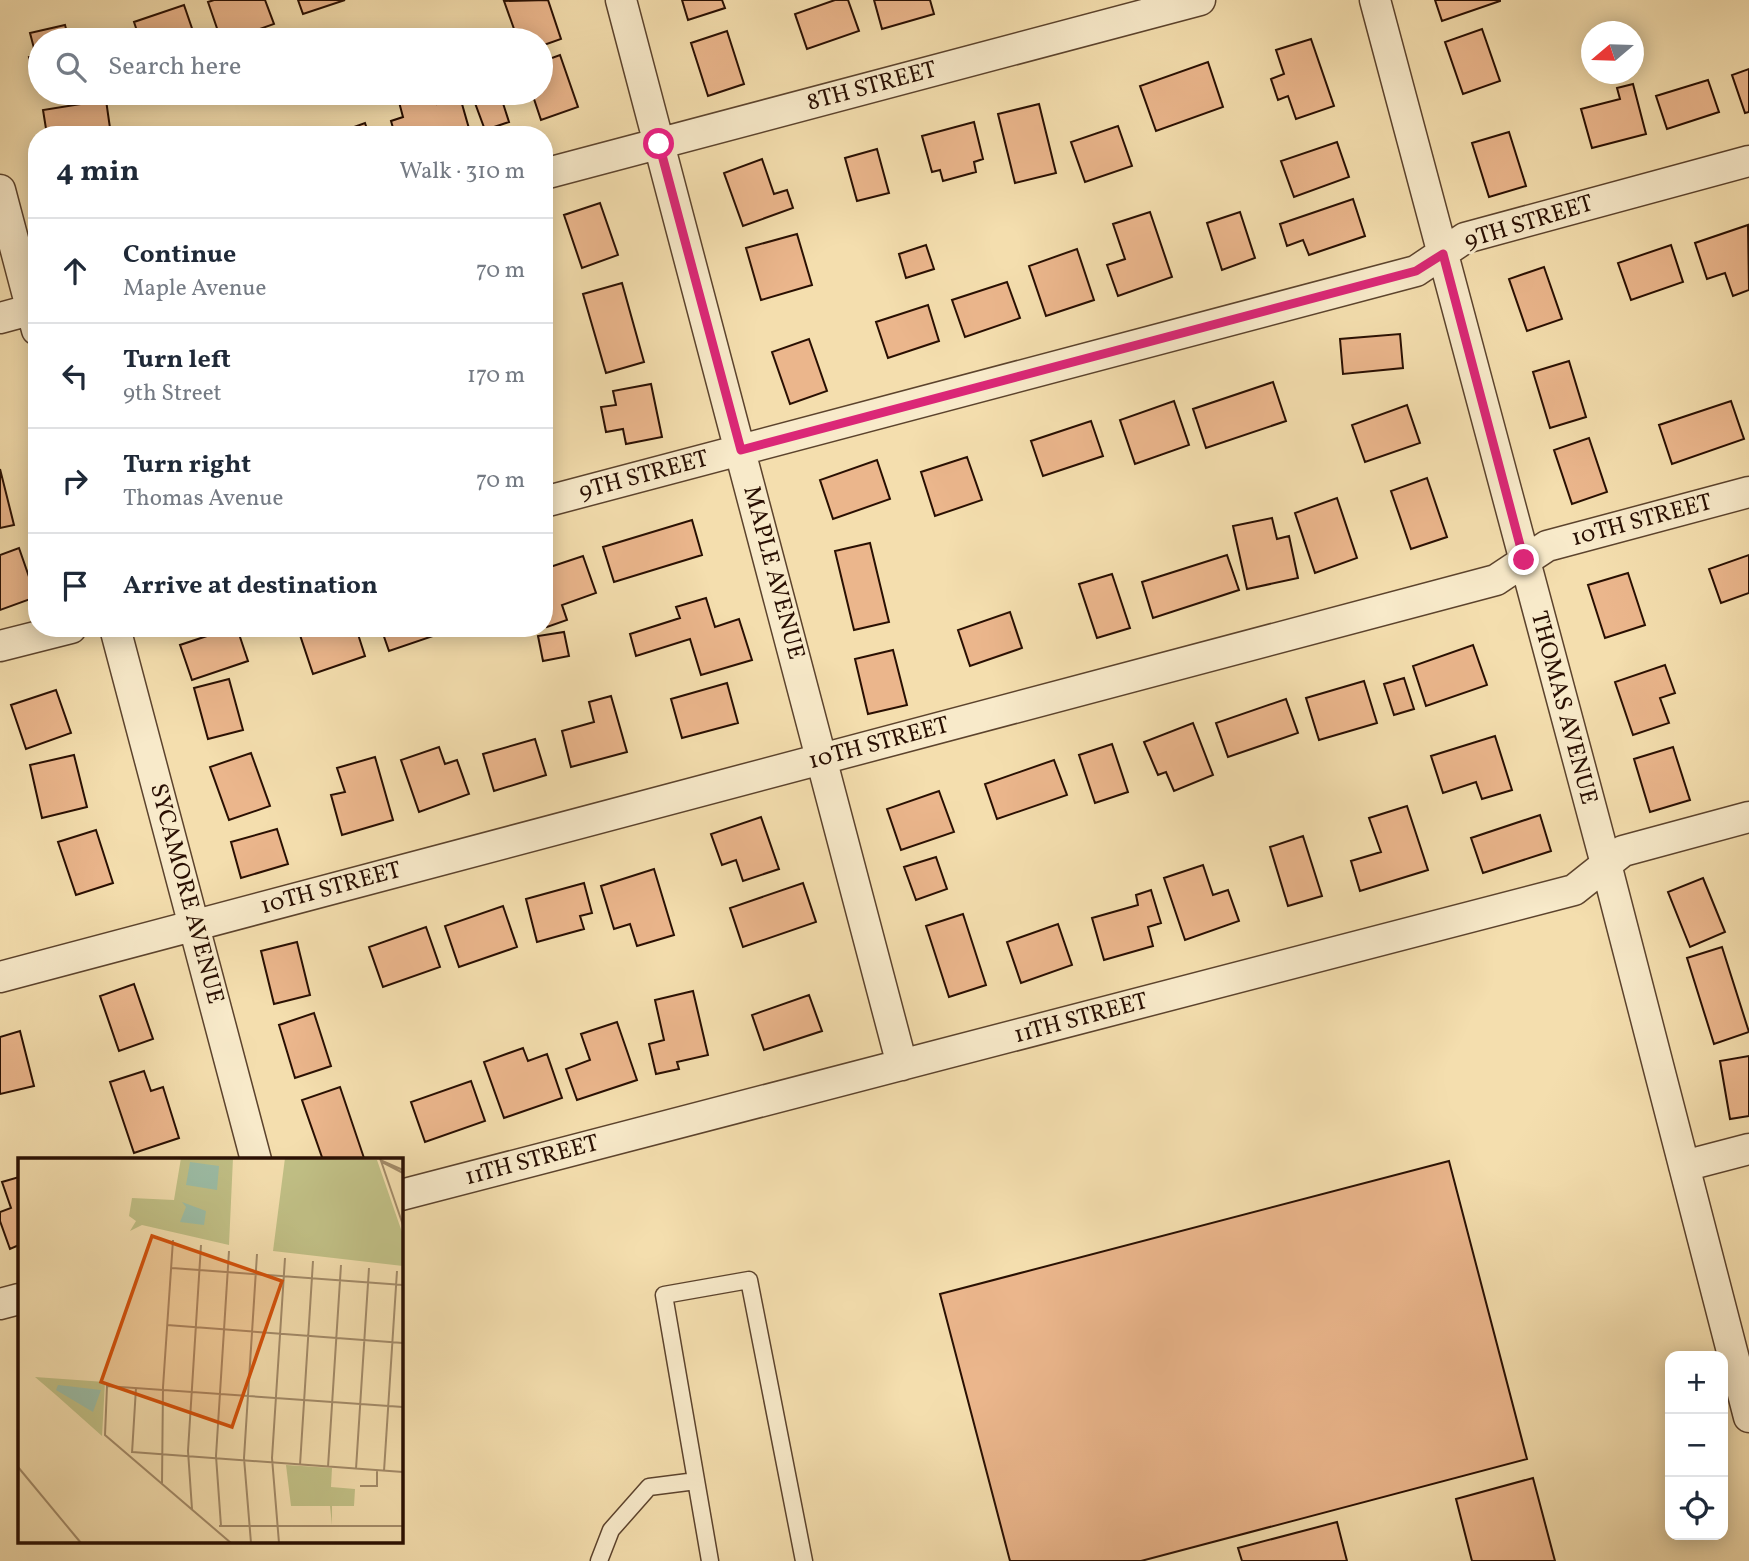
<!DOCTYPE html>
<html lang="en">
<head>
<meta charset="utf-8">
<style>
	body { margin:0; font-family:Vollkorn,serif; background:#f6f6f7; color:#1f2937 }
	.controls { position:absolute; right:21px; bottom:21px; display:grid; overflow:hidden; border-radius:14px; box-shadow:0 4px 18px #0003 }
	.controls button { width:63px; height:63px; display:grid; place-items:center; padding:0; border:0; border-bottom:2px solid #e0e1e3; background:#fff; color:#1f2937; font:35px sans-serif }
	.compass { position:absolute; left:1581px; top:21px; width:63px; height:63px; border-radius:50%; background:#fff; box-shadow:0 4px 18px #0003; rotate:251deg }
	.stop { position:absolute; width:21px; height:21px; margin:-16px; border:5px solid #db2777; border-radius:50%; background:#fff }
	.stop.end { background:#db2777; border-color:#fff; box-shadow:0 2px 7px #0008 }
	.list { margin:0; padding:0; list-style:none }
	h2 { display:flex; justify-content:space-between; align-items:center; height:91px; margin:0; padding:0 28px; font-size:30px }
	h2 small { font-size:23px; font-weight:400; color:#747a83 }
	.list li { display:grid; grid-template-columns:46px 1fr auto; gap:21px; align-items:center; box-sizing:border-box; height:105px; padding:0 28px; border-top:2px solid #e0e1e3 }
	.list b { display:block; font-size:26px; white-space:nowrap }
	.list p { margin:0; font-size:23px; white-space:nowrap; color:#747a83 }
	.list em { font-size:23px; font-style:normal; color:#747a83 }
	.icon { flex:none; width:38px; height:38px; fill:none; stroke:currentColor; stroke-width:2; stroke-linecap:round; stroke-linejoin:round }
	.map { position:relative; flex:none; width:1749px; height:1561px; overflow:hidden }
	.search { position:absolute; background:#fff; box-shadow:0 4px 18px #0003; left:28px; top:28px; width:525px; height:77px; display:flex; align-items:center; gap:18px; box-sizing:border-box; padding:0 24px; border-radius:38px; color:#747a83; font-size:26px }
	.panel { position:absolute; background:#fff; box-shadow:0 4px 18px #0003; left:28px; top:126px; width:525px; height:511px; border-radius:28px }
	.map>svg:first-child { display:block }
	.building { fill:#ebb68c; stroke:#290f02; stroke-width:2 }
	.lines { fill:none; stroke-linecap:round; stroke-linejoin:round }
	.lane-casing { stroke:#5c432d; stroke-width:19 }
	.street-casing { stroke:#5c432d; stroke-width:33 }
	.lane { stroke:#f8eaca; stroke-width:16 }
	.street { stroke:#f8eaca; stroke-width:30 }
	.route { stroke:#db2777; stroke-width:9 }
	.labels { text-anchor:middle; dominant-baseline:central; stroke-width:6; stroke-linejoin:round; paint-order:stroke }
	.street-label { font-size:24px; fill:#290f02; stroke:#f8eaca }
	.inset-road { fill:none; stroke:#a38b69; stroke-width:2 }
	.view { fill:#d5520b; fill-opacity:0.15; stroke:#d5520b; stroke-width:3.5 }
	.inset-edge { fill:none; stroke:#290f02; stroke-width:3.5 }
</style>
</head>
<body>
<div class="map">
<svg width="1749" height="1561" viewBox="0 0 1749 1561">
	<rect width="100%" height="100%" fill="#f4deae"/>
	<filter id="stains"><feTurbulence type="fractalNoise" baseFrequency=".00286" numOctaves="4"/><feColorMatrix values="0 0 0 0 .2 0 0 0 0 .09 0 0 0 0 .02 0 0 0 .5 -.17"/></filter>
	<radialGradient id="worn" r=".72"><stop offset=".6" stop-color="#630" stop-opacity="0"/><stop offset="1" stop-color="#630" stop-opacity=".3"/></radialGradient>
	<path class="building" d="M214,0H265L274,24L228,40H221L208,2Z
		M298,0H345L303,14Z
		M548,0L561,39L541,46V40H518L504,1Z
		M682,0H722L725,8L688,20Z
		M835,0H848L859,31L807,49L795,14Z
		M874,0H930L934,14L882,29Z
		M1435,0H1500V1L1442,21Z
		M184,5L196,40H140L134,22Z
		M65,25L69,40H40V81L35,82L29,57L36,56L30,33Z
		M1482,29L1500,81L1463,94L1445,42Z
		M727,31L744,84L708,96L691,43Z
		M1311,39L1334,106L1296,119L1288,96L1278,100L1271,79L1284,74L1276,50Z
		M560,55L578,107L541,120L532,93H541V62Z
		M1208,62L1223,107L1156,131L1140,86Z
		M1749,69V112L1745,113L1732,75Z
		M1708,80L1719,112L1667,129L1656,96Z
		M1633,84L1646,134L1592,148L1581,109L1620,99L1617,88Z
		M429,93H434L437,104L460,97L470,132L463,135H395L391,121L403,117L399,102Z
		M500,94L509,122L485,130L475,103Z
		M106,100L111,135H47L43,110Z
		M1039,104L1056,173L1015,183L998,114Z
		M974,122L983,159L974,162L976,172L943,181L940,170L932,172L922,136Z
		M365,123L369,135H332Z
		M1118,126L1132,166L1085,182L1071,142Z
		M1509,132L1526,186L1489,197L1472,143Z
		M1337,142L1349,177L1294,197L1281,161Z
		M877,149L889,193L857,201L845,158Z
		M762,159L774,194L787,190L793,208L743,226L724,173Z
		M1353,199L1365,236L1309,255L1303,240L1287,246L1280,224Z
		M600,203L618,255L582,268L564,215Z
		M1150,212L1172,277L1118,296L1107,265L1125,259L1113,224Z
		M1240,212L1255,258L1222,270L1207,223Z
		M1748,225L1749,290L1733,296L1725,273L1707,279L1695,243Z
		M797,234L812,285L761,300L746,248Z
		M926,245L934,269L906,278L899,254Z
		M1671,245L1683,282L1631,300L1618,263Z
		M1077,249L1094,300L1046,316L1029,266Z
		M1544,267L1562,319L1527,331L1509,279Z
		M1007,282L1020,318L965,337L952,300Z
		M622,283L644,362L606,373L583,294Z
		M928,305L939,341L888,358L876,322Z
		M1400,334L1403,368L1343,374L1340,339Z
		M809,339L827,391L790,404L772,352Z
		M1569,361L1586,417L1550,428L1533,372Z
		M1273,382L1286,421L1206,448L1193,409Z
		M651,384L662,437L626,444L623,429L606,432L601,407L616,405L613,391Z
		M1174,401L1189,445L1135,464L1120,420Z
		M1731,401L1744,439L1672,464L1659,425Z
		M1407,405L1420,443L1365,462L1352,425Z
		M1091,421L1103,456L1043,476L1031,441Z
		M1589,438L1607,492L1572,504L1554,450Z
		M967,457L982,500L935,516L921,472Z
		M877,460L890,499L833,519L820,480Z
		M0,469L14,525L0,528Z
		M1427,478L1447,537L1411,549L1391,491Z
		M1337,498L1357,558L1315,573L1295,513Z
		M1272,518L1277,539L1289,536L1298,578L1247,589L1233,526Z
		M692,520L702,555L614,582L603,547Z
		M870,543L889,622L854,630L835,551Z
		M19,548L36,597L0,610V555Z
		M1227,555L1239,590L1153,618L1142,582Z
		M1749,555V593L1721,603L1709,569Z
		M583,556L596,593L562,605L567,620L547,627L544,617V569Z
		M1628,573L1645,625L1605,638L1588,585Z
		M1112,574L1130,628L1097,638L1079,584Z
		M706,598L715,627L739,619L752,660L701,675L690,639L636,656L630,634L680,618L676,607Z
		M1010,612L1022,648L970,666L958,630Z
		M231,628H237L248,661L192,680L180,645Z
		M319,628H356L365,656L313,674L300,635Z
		M381,628H440L442,633L389,651Z
		M564,632L569,656L543,661L538,636Z
		M1473,645L1487,685L1426,706L1413,666Z
		M893,650L907,705L868,714L855,659Z
		M1665,665L1675,693L1660,698L1669,723L1633,735L1615,682Z
		M1404,678L1414,709L1394,715L1384,684Z
		M229,679L243,730L208,739L194,688Z
		M1364,681L1377,723L1319,740L1306,698Z
		M727,683L738,723L682,738L671,699Z
		M56,690L71,733L26,749L11,705Z
		M611,696L627,752L571,767L562,731L594,722L589,702Z
		M1286,699L1298,733L1228,757L1216,723Z
		M1193,723L1213,775L1174,791L1166,772L1158,775L1144,742Z
		M1495,736L1512,790L1482,799L1476,782L1443,793L1431,756Z
		M535,739L546,775L494,791L483,754Z
		M1112,744L1128,792L1095,803L1079,755Z
		M439,747L445,764L457,760L469,794L419,812L401,760Z
		M1673,747L1690,800L1650,812L1634,759Z
		M251,753L270,806L229,820L210,767Z
		M74,755L87,807L42,818L30,765Z
		M375,757L393,820L342,835L331,795L345,792L337,768Z
		M1054,760L1067,795L997,819L985,784Z
		M939,791L954,832L901,850L887,809Z
		M1407,806L1428,870L1360,891L1351,861L1381,852L1369,818Z
		M1540,815L1551,851L1483,873L1471,838Z
		M761,817L779,869L743,881L736,860L722,865L711,834Z
		M277,829L288,864L241,878L231,842Z
		M96,830L113,883L76,895L58,842Z
		M1303,836L1322,896L1288,906L1270,847Z
		M936,857L947,889L916,900L904,867Z
		M1203,865L1213,895L1228,890L1239,921L1185,940L1164,878Z
		M654,869L674,935L637,946L630,924L614,929L601,886Z
		M1703,878L1725,932L1690,947L1668,892Z
		M584,883L592,913L580,916L584,929L537,942L526,899Z
		M803,883L816,922L743,947L730,908Z
		M1151,890L1161,923L1148,927L1153,946L1104,960L1092,918L1138,905L1136,895Z
		M503,906L517,947L459,967L445,926Z
		M963,914L986,985L949,997L926,926Z
		M1058,924L1072,965L1021,983L1007,942Z
		M426,927L440,967L383,987L369,947Z
		M297,942L310,995L274,1004L261,951Z
		M1722,947L1749,1032L1714,1044L1687,958Z
		M134,984L153,1039L119,1051L100,996Z
		M693,991L708,1055L677,1062L679,1069L656,1074L649,1044L664,1040L655,1000Z
		M809,995L822,1031L764,1050L752,1015Z
		M314,1013L331,1066L295,1078L279,1025Z
		M617,1022L637,1080L577,1100L566,1069L590,1060L581,1034Z
		M20,1031L34,1086L0,1094V1037Z
		M523,1048L528,1061L547,1054L562,1098L504,1118L484,1062Z
		M1749,1056V1116L1730,1119L1720,1061Z
		M144,1071L151,1091L163,1087L179,1138L134,1153L110,1082Z
		M471,1081L485,1121L425,1142L411,1102Z
		M340,1087L364,1158L358,1160H323L302,1100Z
		M1449,1161L1527,1459L1141,1561H1010L940,1294Z
		M19,1177V1245L10,1249L0,1221V1212L11,1208L2,1182Z
		M1533,1478L1555,1561H1472L1456,1499Z
		M1337,1522L1347,1561H1242L1238,1548Z"/>
	<g class="lines">
		<defs>
			<path id="lane" d="M599,1561L611,1530L649,1487L696,1481
				M710,1561L664,1295L749,1280L804,1561"/>
			<path id="street" d="M621,0L902,1065
				M1375,0L1606,864L1749,1417
				M544,174L1200,0
				M0,190L37,330
				M0,318L37,308
				M544,502L1416,271L1465,238L1749,161
				M115,628L256,1160
				M0,646L71,628
				M0,977L1496,580L1547,546L1749,492
				M1684,1166L1749,1149
				M401,1195L1574,890L1623,851L1749,817
				M0,1304L19,1299"/>
		</defs>
		<use href="#lane" class="lane-casing"/>
		<use href="#street" class="street-casing"/>
		<use href="#lane" class="lane"/>
		<use href="#street" class="street"/>
	</g>
	<g class="lines">
		<path class="route" d="M659,144L741,450L1416,271L1443,254L1524,560"/>
	</g>
	<g class="labels">
		<g class="street-label">
			<text transform="translate(872 87) rotate(-15)">8TH STREET</text>
			<text transform="translate(1529 223) rotate(-17)">9TH STREET</text>
			<text transform="translate(644 476) rotate(-15)">9TH STREET</text>
			<text transform="translate(1642 521) rotate(-15)">10TH STREET</text>
			<text transform="translate(773 573) rotate(75)">MAPLE AVENUE</text>
			<text transform="translate(1563 708) rotate(75)">THOMAS AVENUE</text>
			<text transform="translate(879 744) rotate(-15)">10TH STREET</text>
			<text transform="translate(331 889) rotate(-15)">10TH STREET</text>
			<text transform="translate(186 894) rotate(75)">SYCAMORE AVENUE</text>
			<text transform="translate(1081 1019) rotate(-15)">11TH STREET</text>
			<text transform="translate(532 1161) rotate(-15)">11TH STREET</text>
		</g>
	</g>
	<g transform="translate(18 1158)">
		<rect width="385" height="385" fill="#f4deae"/>
		<path d="M163,0H215L211,87L124,67L112,73L118,63L111,58L114,40L156,42ZM267,0L359,2L385,77V108L255,93ZM17,219L87,224L84,278L38,237ZM268,307L314,310L313,329L337,331L336,348H314V367L312,348H273Z" fill="#c1c086"/>
		<path d="M172,4L201,8L199,32L168,27ZM164,44L188,53L186,67L162,64L168,49ZM40,227L83,232L75,254L38,232Z" fill="#9cbda6"/>
		<path class="inset-road" d="M362,0L385,67M362,2L385,12M364,4L385,15M154,110L385,127M149,167L385,185M114,294L385,314M114,295L118,230M282,307L295,103M0,309L63,385M310,309L323,107M338,311L351,110M366,313L379,113M144,325L145,229L155,82M342,328H359V312M174,351L170,293L183,87M201,368H385M203,368L198,298L211,93M213,385L87,277L89,228L385,249M233,385L226,300L239,96M261,385L254,300L267,100"/>
		<path class="view" d="M134,78L264,123L214,269L83,224Z"/>
		<rect width="385" height="385" class="inset-edge"/>
	</g>
	<rect width="100%" height="100%" filter="url(#stains)"/>
	<rect width="100%" height="100%" fill="url(#worn)"/>
</svg>
<div class="controls">
<button>+</button>
<button>−</button>
<button><svg class="icon" aria-label="locate" viewBox="0 0 24 24"><circle cx="12" cy="12" r="6"/><path d="M12 2v4M12 18v4M2 12h4M18 12h4"/></svg></button>
</div>
<svg class="compass" viewBox="-18 -18 36 36"><path d="M0-13l5 13h-10z" fill="#e53935"/><path d="M0 13l5-13h-10z" fill="#747a83"/></svg>
<div class="stop" style="left:659px;top:144px"></div>
<div class="stop end" style="left:1524px;top:560px"></div>
<div class="search"><svg class="icon" aria-label="search" viewBox="0 0 24 24"><circle cx="10" cy="10" r="6"/><path d="M15 15l6 6"/></svg>Search here</div>
<section class="panel">
<h2>4 min<small>Walk · 310 m</small></h2>
<ul class="list">
<li><svg class="icon" aria-label="ahead" viewBox="0 0 24 24"><path d="M12 20V5M6 11l6-6 6 6"/></svg><div><b>Continue</b><p>Maple Avenue</p></div><em>70 m</em></li>
<li><svg class="icon" aria-label="left" viewBox="0 0 24 24"><path d="M17 20v-9H6M10 6l-5 5 5 5"/></svg><div><b>Turn left</b><p>9th Street</p></div><em>170 m</em></li>
<li><svg class="icon" aria-label="right" viewBox="0 0 24 24"><path d="M7 20v-9h11M14 6l5 5-5 5"/></svg><div><b>Turn right</b><p>Thomas Avenue</p></div><em>70 m</em></li>
<li><svg class="icon" aria-label="arrive" viewBox="0 0 24 24"><path d="M6 21V4h12l-3 4 3 4H6"/></svg><div><b>Arrive at destination</b></div></li>
</ul>
</section>
</div>
</body>
</html>
